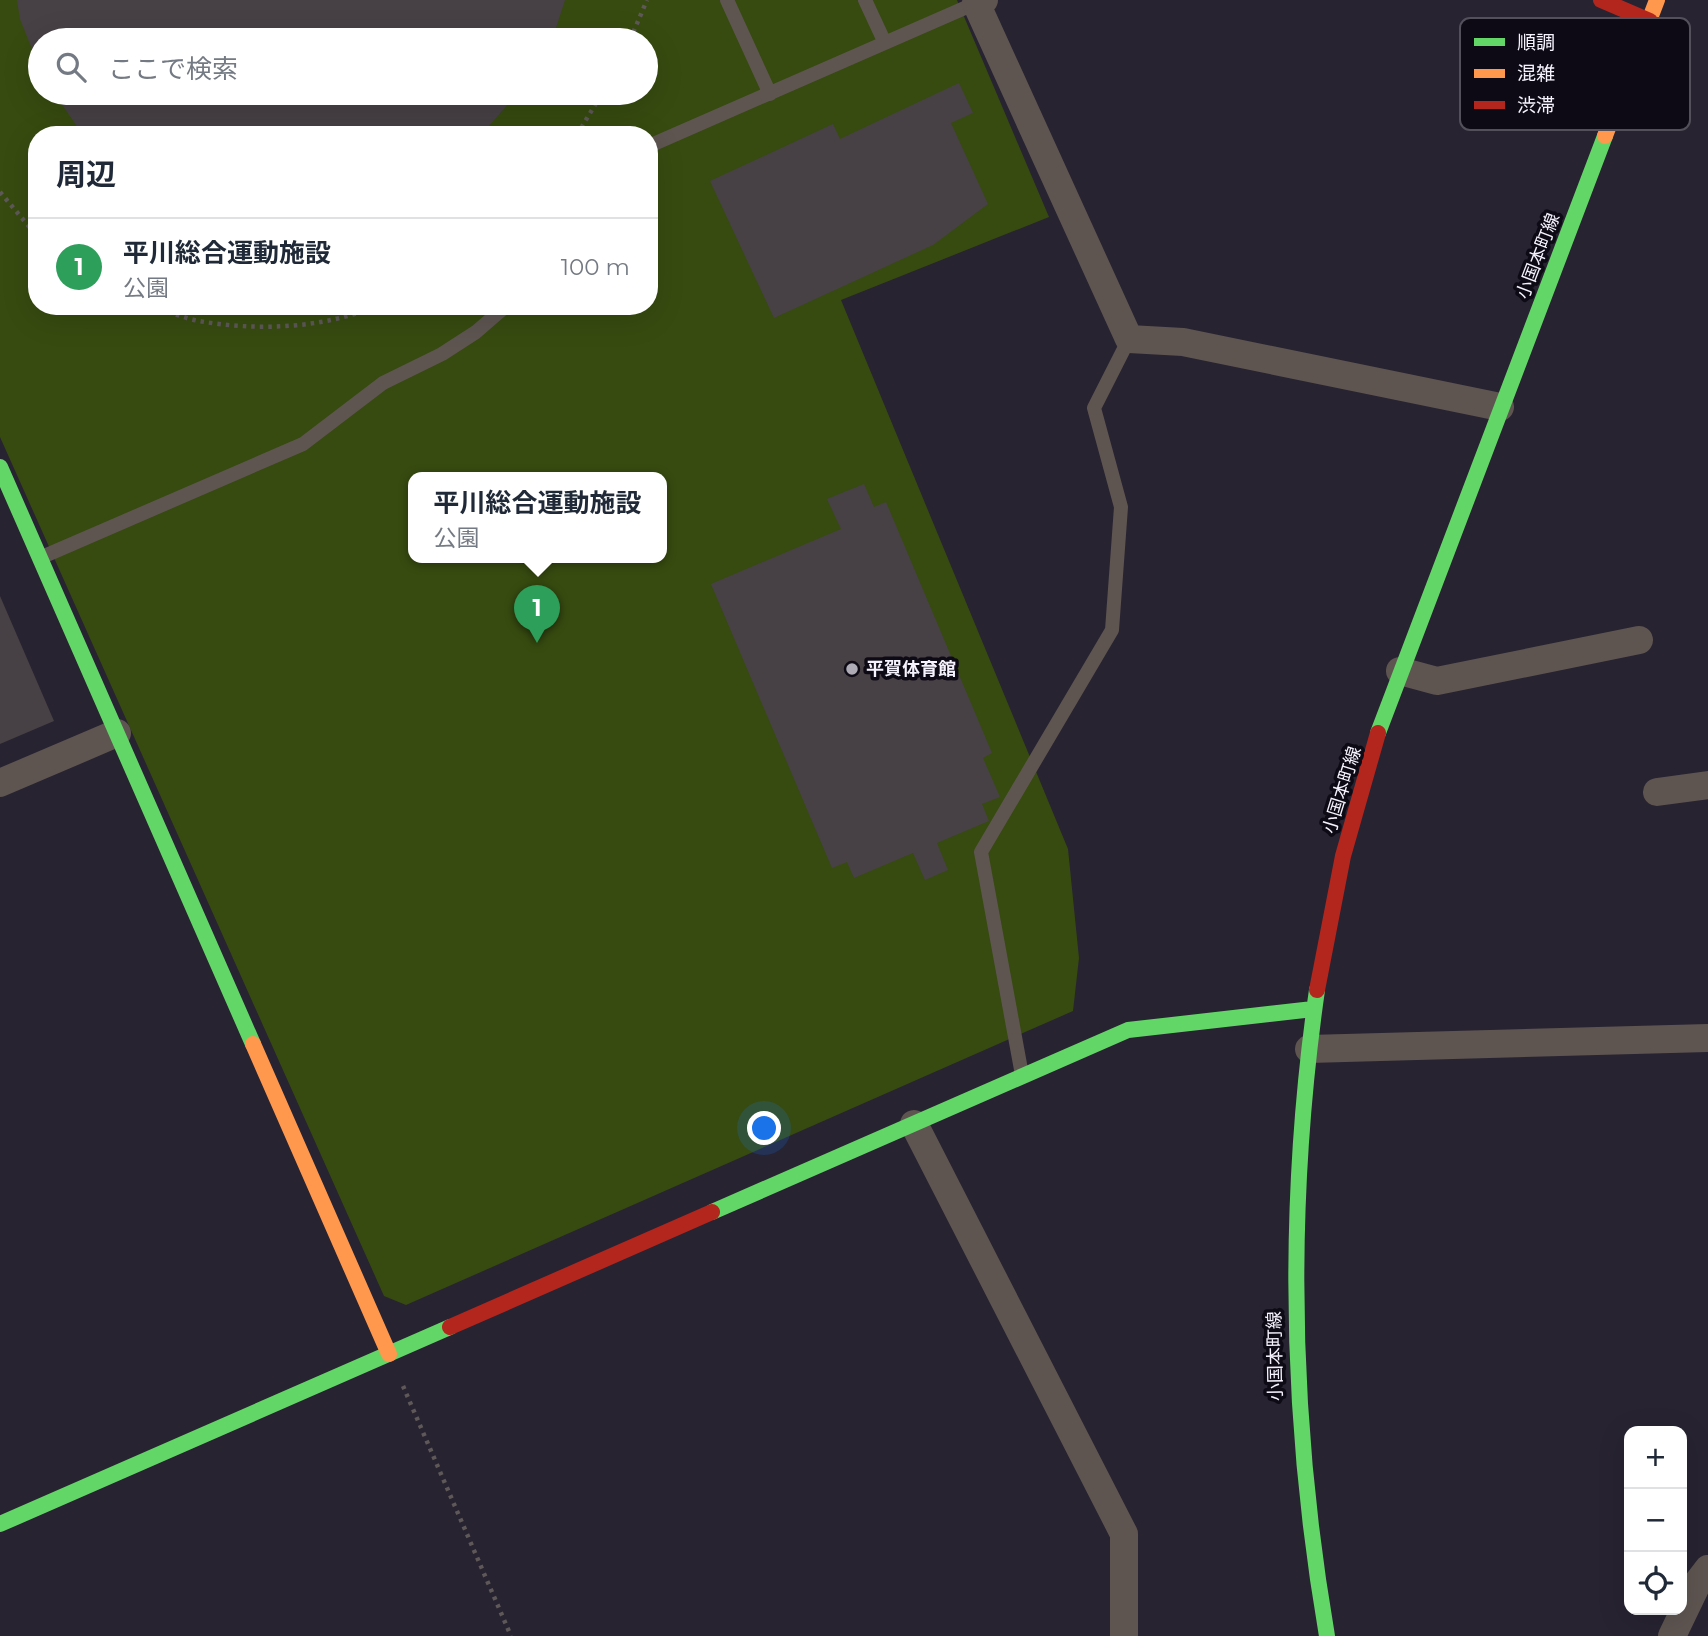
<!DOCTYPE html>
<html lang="ja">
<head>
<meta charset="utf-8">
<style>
	body { margin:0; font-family:Montserrat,"Noto Sans JP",sans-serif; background:#f6f6f7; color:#1f2937 }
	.controls { position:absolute; right:21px; bottom:21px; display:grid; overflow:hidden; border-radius:14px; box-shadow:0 7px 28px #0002 }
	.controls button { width:63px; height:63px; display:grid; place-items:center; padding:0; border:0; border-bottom:2px solid #e0e1e3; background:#fff; color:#1f2937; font:35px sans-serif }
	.you { position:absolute; left:765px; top:1129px; width:24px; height:24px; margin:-18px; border:5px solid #fff; border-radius:50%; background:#1a73e8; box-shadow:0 0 0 10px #1a73e833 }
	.badge { display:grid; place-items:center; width:46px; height:46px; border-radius:50%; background:#7c3aed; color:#fff; font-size:23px; font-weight:700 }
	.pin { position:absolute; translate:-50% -58px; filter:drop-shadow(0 2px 4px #0008) }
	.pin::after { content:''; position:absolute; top:37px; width:24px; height:21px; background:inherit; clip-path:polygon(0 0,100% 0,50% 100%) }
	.popup { position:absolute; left:408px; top:472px; width:259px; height:91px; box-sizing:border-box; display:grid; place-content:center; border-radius:14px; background:#fff; filter:drop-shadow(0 2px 5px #0005); font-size:23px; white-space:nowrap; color:#747a83 }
	.popup b { font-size:26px; color:#1f2937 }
	.popup::after { content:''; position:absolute; left:50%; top:100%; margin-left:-14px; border:14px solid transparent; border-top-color:#fff }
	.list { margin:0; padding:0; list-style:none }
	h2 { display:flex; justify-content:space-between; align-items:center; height:91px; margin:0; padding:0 28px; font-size:30px }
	h2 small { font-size:23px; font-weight:400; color:#747a83 }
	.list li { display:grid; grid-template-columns:46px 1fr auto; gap:21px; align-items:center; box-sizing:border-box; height:98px; padding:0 28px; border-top:2px solid #e0e1e3 }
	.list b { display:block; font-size:26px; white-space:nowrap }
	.list p { margin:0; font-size:23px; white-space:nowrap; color:#747a83 }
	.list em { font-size:23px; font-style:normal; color:#747a83 }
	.icon { flex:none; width:38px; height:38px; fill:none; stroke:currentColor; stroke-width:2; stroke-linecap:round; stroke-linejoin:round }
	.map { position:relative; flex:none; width:1708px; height:1636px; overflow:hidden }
	.search { position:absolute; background:#fff; box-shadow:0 7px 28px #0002; left:28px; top:28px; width:630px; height:77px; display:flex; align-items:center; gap:18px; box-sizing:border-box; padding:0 24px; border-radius:38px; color:#747a83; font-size:26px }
	.panel { position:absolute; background:#fff; box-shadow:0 7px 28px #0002; left:28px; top:126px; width:630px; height:189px; border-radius:28px }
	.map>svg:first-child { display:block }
	.green { fill:#374b10; fill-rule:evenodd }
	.building { fill:#474145 }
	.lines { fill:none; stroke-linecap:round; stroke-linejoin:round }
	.path { stroke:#5e5858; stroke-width:4.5; stroke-dasharray:3.5 5; stroke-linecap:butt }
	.lane { stroke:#5e5551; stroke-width:14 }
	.street { stroke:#5e5551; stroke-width:28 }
	.fast { stroke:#63d668; stroke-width:16 }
	.slow { stroke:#ff974d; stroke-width:16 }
	.jam { stroke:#b3261e; stroke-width:16 }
	.poi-dot { fill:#aeaab6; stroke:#0d0a15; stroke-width:2.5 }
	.labels { text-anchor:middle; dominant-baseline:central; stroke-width:7; stroke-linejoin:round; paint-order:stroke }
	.street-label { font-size:18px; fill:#f6f3fe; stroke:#0d0a15 }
	.poi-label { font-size:18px; font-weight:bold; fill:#f6f3fe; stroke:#0d0a15; text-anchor:start }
	.key { fill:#0d0a15; stroke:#53505b; stroke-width:2 }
	.key-label { font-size:19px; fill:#f6f3fe }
</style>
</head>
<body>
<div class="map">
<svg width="1708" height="1636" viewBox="0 0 1708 1636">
	<rect width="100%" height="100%" fill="#272331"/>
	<path class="green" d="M0,0H957L1049,217L841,300L1068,849L1079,958L1073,1011L406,1305L384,1296L0,437ZM40,40H646V93H40ZM37,135H649V306H37ZM413,477H661V557H413Z"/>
	<path class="building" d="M17,0H565L552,40H40V69L20,19Z
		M959,83L973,113L951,123L988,204L933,245L774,318L710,181L833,124L840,139Z
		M54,93H518L481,135H83Z
		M864,484L874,507L886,502L992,753L983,758L1000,797L982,804L989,821L937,843L948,870L925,880L913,853L854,878L847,862L832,868L711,584L841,529L827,499Z
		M0,596L54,721L0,744Z"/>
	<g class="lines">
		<path class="path" d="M630,40L647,0
			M577,135L602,93
			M0,192L37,236
			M152,306C167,311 183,318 199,321C254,331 324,329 375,306
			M403,1386L511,1636"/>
		<path class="lane" d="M727,0L770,94
			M865,0L885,43
			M649,146L976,3
			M42,557L303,444L383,383L442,354L476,332L506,306
			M1022,1075L981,852L1112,630L1121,507L1094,408L1129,339"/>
		<path class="street" d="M984,0L976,3L1129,339L1183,342L1500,407
			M1400,671L1437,681L1639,640
			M0,783L117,733
			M1657,792L1708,785
			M1309,1049L1708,1038
			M914,1124L1124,1534V1636
			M1672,1636L1698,1582L1708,1569"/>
		<path class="fast" d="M0,467L253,1044
			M1378,733L1605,136
			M1317,990C1286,1207 1290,1421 1327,1636
			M712,1212L1128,1030L1313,1009
			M0,1524L450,1327"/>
		<path class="slow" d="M1605,136L1657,0
			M253,1044L389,1354"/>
		<path class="jam" d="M1601,0L1650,21
			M1317,990L1343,856L1378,733
			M450,1327L712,1212"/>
	</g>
	<circle class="poi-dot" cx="852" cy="669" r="7"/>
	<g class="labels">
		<g class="street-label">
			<text transform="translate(1538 256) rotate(-69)">小国本町線</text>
			<text transform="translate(1342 790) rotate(-73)">小国本町線</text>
			<text transform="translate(1275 1356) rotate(-91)">小国本町線</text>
		</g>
		<g class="poi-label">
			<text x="866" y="669">平賀体育館</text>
		</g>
	</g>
	<rect x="1460" y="18" width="230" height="112" rx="10" class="key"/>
	<rect x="1474" y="38" width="31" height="8" fill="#63d668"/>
	<rect x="1474" y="69" width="31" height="9" fill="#ff974d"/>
	<rect x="1474" y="101" width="31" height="8" fill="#b3261e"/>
	<g class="key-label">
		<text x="1517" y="49">順調</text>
		<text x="1517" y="80">混雑</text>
		<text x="1517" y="112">渋滞</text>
	</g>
</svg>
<div class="controls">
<button>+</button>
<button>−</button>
<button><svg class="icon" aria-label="locate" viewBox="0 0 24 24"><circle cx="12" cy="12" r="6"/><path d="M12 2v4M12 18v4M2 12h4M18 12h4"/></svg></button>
</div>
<div class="you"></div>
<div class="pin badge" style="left:537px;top:643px;background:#2e9e5b">1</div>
<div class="popup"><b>平川総合運動施設</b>公園</div>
<div class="search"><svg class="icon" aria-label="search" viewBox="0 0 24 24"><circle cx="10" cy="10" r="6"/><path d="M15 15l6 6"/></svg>ここで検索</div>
<section class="panel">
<h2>周辺<small></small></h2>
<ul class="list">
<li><span class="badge" style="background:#2e9e5b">1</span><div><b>平川総合運動施設</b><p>公園</p></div><em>100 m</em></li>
</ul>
</section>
</div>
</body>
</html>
